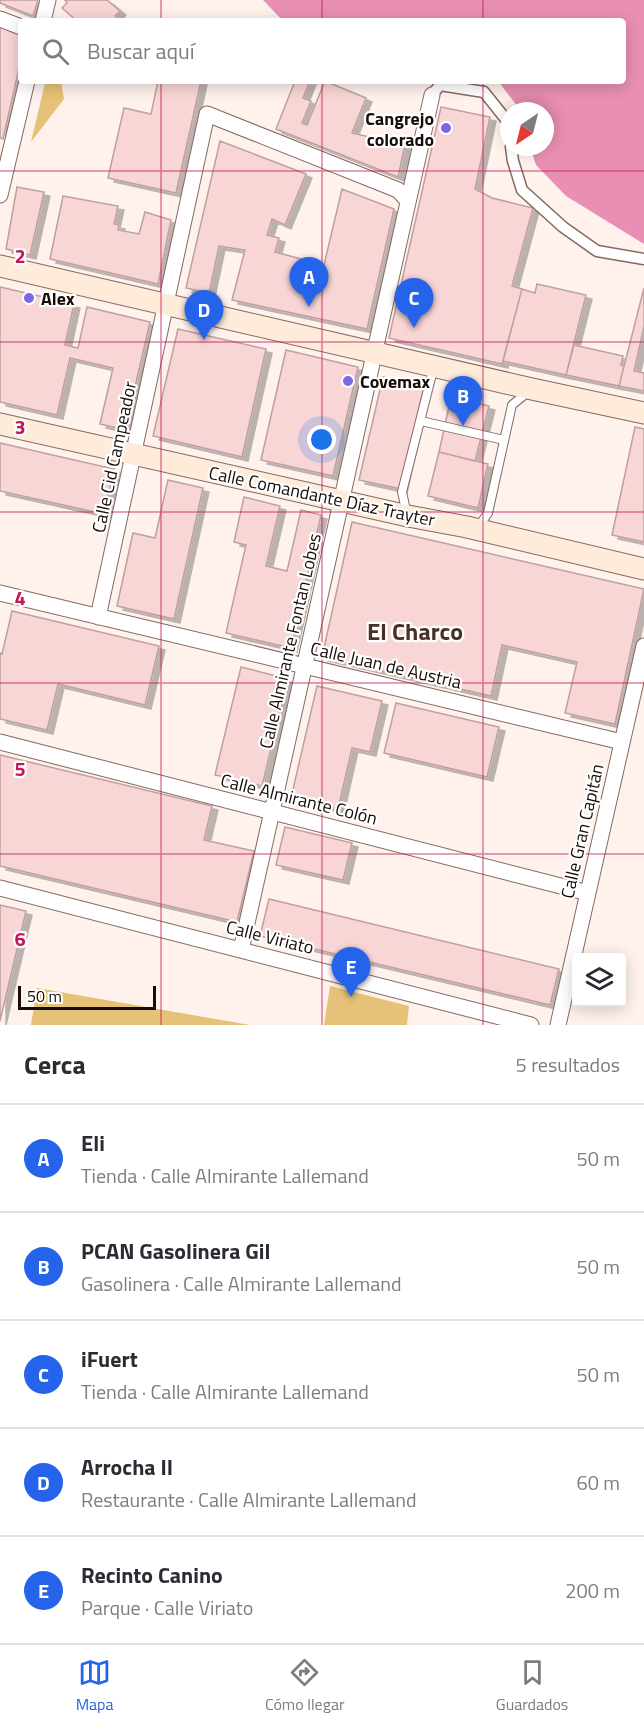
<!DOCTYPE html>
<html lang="es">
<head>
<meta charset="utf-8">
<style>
	body { margin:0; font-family:"Titillium Web",sans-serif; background:#f7f7f7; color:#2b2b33 }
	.controls { position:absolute; right:18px; bottom:18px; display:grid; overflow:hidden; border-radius:6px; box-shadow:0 3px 15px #0003 }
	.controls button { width:54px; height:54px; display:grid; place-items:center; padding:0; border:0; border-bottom:2px solid #e1e1e2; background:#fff; color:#2b2b33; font:30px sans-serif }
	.compass { position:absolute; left:500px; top:102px; width:54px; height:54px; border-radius:50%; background:#fff; box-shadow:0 3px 15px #0003; rotate:215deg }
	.scale { position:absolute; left:18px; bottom:15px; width:138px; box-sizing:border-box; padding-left:6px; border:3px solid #160c08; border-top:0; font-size:16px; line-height:21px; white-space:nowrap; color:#160c08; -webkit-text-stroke:4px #fff; paint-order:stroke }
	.you { position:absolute; left:322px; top:440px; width:21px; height:21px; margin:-15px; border:4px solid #fff; border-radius:50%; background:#1a73e8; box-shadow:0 0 0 9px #1a73e833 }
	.badge { display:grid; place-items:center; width:39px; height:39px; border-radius:50%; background:#2563eb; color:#fff; font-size:20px; font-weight:700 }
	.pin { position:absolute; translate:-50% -50px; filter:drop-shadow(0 2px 3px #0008) }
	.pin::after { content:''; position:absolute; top:32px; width:21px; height:18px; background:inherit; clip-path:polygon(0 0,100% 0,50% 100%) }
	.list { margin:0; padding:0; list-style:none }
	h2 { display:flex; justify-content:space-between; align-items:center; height:78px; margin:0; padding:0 24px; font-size:26px }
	h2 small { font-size:20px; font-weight:400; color:#7c7c81 }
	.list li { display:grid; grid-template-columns:39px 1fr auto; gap:18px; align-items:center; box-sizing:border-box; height:108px; padding:0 24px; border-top:2px solid #e1e1e2 }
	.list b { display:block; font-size:22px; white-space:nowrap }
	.list p { margin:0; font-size:20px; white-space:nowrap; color:#7c7c81 }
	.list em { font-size:20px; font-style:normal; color:#7c7c81 }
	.icon { flex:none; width:33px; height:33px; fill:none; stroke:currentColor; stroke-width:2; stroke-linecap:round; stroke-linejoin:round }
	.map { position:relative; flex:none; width:644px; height:1025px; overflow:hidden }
	.search { position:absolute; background:#fff; box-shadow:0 3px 15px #0003; left:18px; right:18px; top:18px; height:66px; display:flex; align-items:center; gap:15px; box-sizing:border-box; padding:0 21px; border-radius:6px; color:#7c7c81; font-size:22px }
	.sheet { height:618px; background:#fff }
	nav { display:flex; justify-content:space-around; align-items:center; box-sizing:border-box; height:84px; border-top:2px solid #e1e1e2; background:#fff; font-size:16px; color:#7c7c81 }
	nav a { display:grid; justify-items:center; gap:3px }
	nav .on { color:#2563eb }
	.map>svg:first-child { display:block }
	.green { fill:#e5c277 }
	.water { fill:#e98fb3 }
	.building { fill:#f8d6d6; stroke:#bf9f9f; stroke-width:1.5; filter:url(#shadow) }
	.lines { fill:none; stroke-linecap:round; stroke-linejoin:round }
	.service-casing { stroke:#856960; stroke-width:10 }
	.pedestrian-casing { stroke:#856960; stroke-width:13 }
	.minor-casing { stroke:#856960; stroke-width:17 }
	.secondary-casing { stroke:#856960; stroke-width:23 }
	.service { stroke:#fff; stroke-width:8 }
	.pedestrian { stroke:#fff; stroke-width:10 }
	.minor { stroke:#fff; stroke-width:15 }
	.secondary { stroke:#feebda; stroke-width:21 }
	.grid { fill:none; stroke:#c2185b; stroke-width:1.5; stroke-opacity:0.55 }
	.poi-dot { fill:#7b68e3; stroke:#fff; stroke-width:2 }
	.labels { text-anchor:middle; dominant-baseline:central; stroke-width:4.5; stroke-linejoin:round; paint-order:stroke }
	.poi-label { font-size:18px; font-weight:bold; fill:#160c08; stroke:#fff; text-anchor:start }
	.street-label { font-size:18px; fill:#160c08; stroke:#fff }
	.district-label { font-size:24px; font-weight:bold; fill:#483027; stroke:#fff }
	.grid-label { font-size:20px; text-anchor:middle; font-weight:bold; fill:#c2185b; stroke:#fff; stroke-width:4.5; stroke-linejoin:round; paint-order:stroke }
</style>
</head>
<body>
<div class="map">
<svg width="644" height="1025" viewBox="0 0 644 1025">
	<defs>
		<filter id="shadow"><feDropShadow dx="6" dy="4" stdDeviation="0" flood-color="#0004"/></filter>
	</defs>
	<rect width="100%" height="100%" fill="#fff2ed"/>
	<path class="green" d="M52,81H61L64,99L31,142L45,83Z
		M330,986L409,1006L407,1025H324Z
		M37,988L250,1025H31Z"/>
	<path class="water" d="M263,0H644V244L566,196L536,165L530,147H545V111H521L498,81H623V21H283Z"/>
	<path class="building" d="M0,0H38L33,16L0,3Z
		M107,0L120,11L115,16L121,21H77L62,8L67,3L65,0Z
		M0,27L21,35V59L3,139L0,138Z
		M158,81H201L176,193L108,178L124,108L151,114Z
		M295,81H310L303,98L311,101L302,123L307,125L325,81L366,98L352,133L405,145L398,177L276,129Z
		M441,107L490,117L475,189L492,198L533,208L512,286L522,289L502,364L389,338Z
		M220,141L306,174L285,225L272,219L267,235L279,238L275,252L324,265L342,189L394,209L367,329L232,300L245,250L219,246L209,293L186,288Z
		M17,187L44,192L30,255L6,249Z
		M63,196L118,206L114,224L119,225L118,230L139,234L145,212L171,220L158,284L50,259Z
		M537,284L586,295L566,375L503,361L522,289L535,293Z
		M0,287L74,304L65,345L78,348L87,307L150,322L125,430L100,424L113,368L70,358L57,415L0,402Z
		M644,288V327L634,371L644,373V391L619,386Z
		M178,329L266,349L242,457L153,436Z
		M574,345L623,356L621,365L624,366L619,386L566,375Z
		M286,350L358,367L333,476L261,460Z
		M383,377L424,387L401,489L359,480Z
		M451,397L489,406L475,461L439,452Z
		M635,427L644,429V542L612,535Z
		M0,443L114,469L104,514L0,491Z
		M439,452L488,464L478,508L428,496Z
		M168,480L203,488L174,619L117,606L133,533L155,538Z
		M244,497L280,506L266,566L287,571L301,510L321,515L291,648L226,633L246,545L234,542Z
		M352,522L644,589L615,724L565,713L577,662L502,645L491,696L322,657Z
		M12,611L159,646L145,705L58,684L47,730L0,719V653L2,654Z
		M241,667L288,679L262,786L215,775Z
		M317,686L382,701L370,752L352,748L338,809L291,798Z
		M396,703L499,727L487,777L384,753Z
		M0,755L212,806L204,840L254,851L237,922L0,866Z
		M285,827L352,843L343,880L276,865Z
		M269,899L559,969L550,1005L260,936Z
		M0,905L26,911L0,1021Z"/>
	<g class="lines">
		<defs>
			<path id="service" d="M421,421L504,440
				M407,515L402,492L434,366
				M477,524L481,523L488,513L512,405L528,392"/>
			<path id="pedestrian" d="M432,95L440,85L484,92L508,122L509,128
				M511,147L513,161L522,190L563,227L597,251L644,259"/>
			<path id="minor" d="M0,19L21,27
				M43,21L48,0
				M0,195L27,81
				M0,593L622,742
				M98,617L207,114L398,190L408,201
				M0,742L588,893
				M0,888L531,1025
				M241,950L432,95
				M558,1025L644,646"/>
			<path id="secondary" d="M0,266L532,389L644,413
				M0,424L408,516L467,527L644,569"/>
		</defs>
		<use href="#service" class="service-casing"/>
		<use href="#pedestrian" class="pedestrian-casing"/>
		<use href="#minor" class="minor-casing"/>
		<use href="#secondary" class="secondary-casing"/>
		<use href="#service" class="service"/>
		<use href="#pedestrian" class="pedestrian"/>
		<use href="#minor" class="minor"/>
		<use href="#secondary" class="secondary"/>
	</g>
	<path class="grid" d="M161,0V21M322,0V21M483,0V21M161,81V1025M322,81V1025M483,81V1025M0,171H644M0,342H644M0,512H644M0,683H644M0,854H644"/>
	<g class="poi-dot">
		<circle cx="446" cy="128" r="6"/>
		<circle cx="29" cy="298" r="6"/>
		<circle cx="348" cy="381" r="6"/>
	</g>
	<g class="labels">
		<g class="poi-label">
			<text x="434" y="118" text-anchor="end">Cangrejo<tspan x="434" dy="21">colorado</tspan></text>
			<text x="41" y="298">Alex</text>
			<text x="360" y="381">Covemax</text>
		</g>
		<g class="street-label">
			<text transform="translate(114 457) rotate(-78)">Calle Cid Campeador</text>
			<text transform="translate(322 496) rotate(12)">Calle Comandante Díaz Trayter</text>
			<text transform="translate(290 641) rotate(-77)">Calle Almirante Fontan Lobes</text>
			<text transform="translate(386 665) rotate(13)">Calle Juan de Austria</text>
			<text transform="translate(299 799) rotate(14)">Calle Almirante Colón</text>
			<text transform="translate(582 831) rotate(-77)">Calle Gran Capitán</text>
			<text transform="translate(270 937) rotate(14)">Calle Viriato</text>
		</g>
		<g class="district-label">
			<text x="415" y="631">El Charco</text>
		</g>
	</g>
	<g class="grid-label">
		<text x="20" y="263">2</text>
		<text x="20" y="434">3</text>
		<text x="20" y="605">4</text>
		<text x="20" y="776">5</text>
		<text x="20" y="946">6</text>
	</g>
</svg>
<div class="controls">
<button><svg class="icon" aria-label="layers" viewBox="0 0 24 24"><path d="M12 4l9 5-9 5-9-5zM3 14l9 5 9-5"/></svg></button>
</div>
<svg class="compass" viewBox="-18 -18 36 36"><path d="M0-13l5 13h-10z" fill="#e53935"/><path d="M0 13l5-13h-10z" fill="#7c7c81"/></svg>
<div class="scale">50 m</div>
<div class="you"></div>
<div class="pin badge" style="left:309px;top:307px">A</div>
<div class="pin badge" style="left:463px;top:426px">B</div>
<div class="pin badge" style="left:414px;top:328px">C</div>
<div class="pin badge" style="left:204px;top:340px">D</div>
<div class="pin badge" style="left:351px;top:997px">E</div>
<div class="search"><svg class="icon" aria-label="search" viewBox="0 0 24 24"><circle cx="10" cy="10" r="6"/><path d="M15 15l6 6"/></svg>Buscar aquí</div>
</div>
<section class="sheet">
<h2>Cerca<small>5 resultados</small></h2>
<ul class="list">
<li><span class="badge">A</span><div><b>Eli</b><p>Tienda · Calle Almirante Lallemand</p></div><em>50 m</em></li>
<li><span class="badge">B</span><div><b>PCAN Gasolinera Gil</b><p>Gasolinera · Calle Almirante Lallemand</p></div><em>50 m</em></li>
<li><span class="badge">C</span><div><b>iFuert</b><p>Tienda · Calle Almirante Lallemand</p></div><em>50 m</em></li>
<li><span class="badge">D</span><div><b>Arrocha II</b><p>Restaurante · Calle Almirante Lallemand</p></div><em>60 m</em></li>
<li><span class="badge">E</span><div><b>Recinto Canino</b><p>Parque · Calle Viriato</p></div><em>200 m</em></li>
</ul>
</section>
<nav>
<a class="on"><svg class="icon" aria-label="map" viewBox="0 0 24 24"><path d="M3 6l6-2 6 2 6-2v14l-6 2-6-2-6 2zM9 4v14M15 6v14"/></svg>Mapa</a>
<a><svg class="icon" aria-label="directions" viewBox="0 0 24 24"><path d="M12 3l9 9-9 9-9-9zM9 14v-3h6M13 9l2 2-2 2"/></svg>Cómo llegar</a>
<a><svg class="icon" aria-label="saved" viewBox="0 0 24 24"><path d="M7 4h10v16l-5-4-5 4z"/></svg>Guardados</a>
</nav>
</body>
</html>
